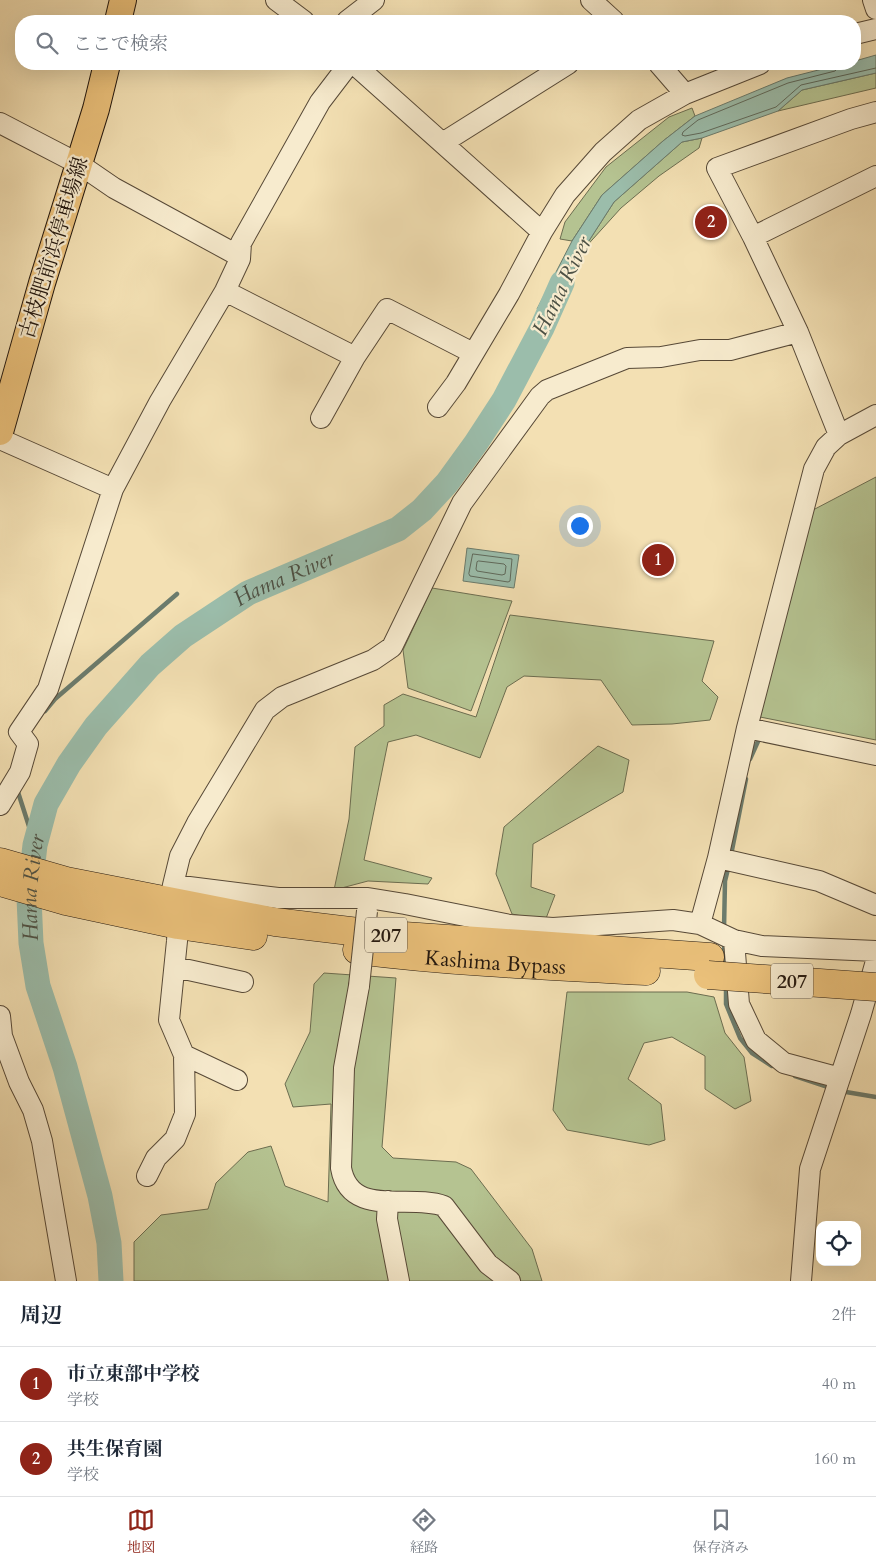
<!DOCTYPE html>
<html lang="ja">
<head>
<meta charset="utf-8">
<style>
	body { margin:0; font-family:Cardo,"Noto Serif JP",serif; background:#f6f6f7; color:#1f2937 }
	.controls { position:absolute; right:15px; bottom:15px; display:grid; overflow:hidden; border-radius:10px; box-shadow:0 5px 20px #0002 }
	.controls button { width:45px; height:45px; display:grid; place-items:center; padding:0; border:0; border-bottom:1px solid #e0e1e3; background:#fff; color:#1f2937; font:25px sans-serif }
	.you { position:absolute; left:579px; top:525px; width:18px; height:18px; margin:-12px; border:4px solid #fff; border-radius:50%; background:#1a73e8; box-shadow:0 0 0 8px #1a73e833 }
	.badge { display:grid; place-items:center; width:32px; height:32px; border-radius:50%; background:#8f2418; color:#fff; font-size:16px; font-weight:700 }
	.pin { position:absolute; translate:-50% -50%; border:2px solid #fff; box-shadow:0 1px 5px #0006 }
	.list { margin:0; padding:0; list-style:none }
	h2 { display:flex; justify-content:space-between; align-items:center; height:65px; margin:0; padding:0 20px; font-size:21px }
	h2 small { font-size:16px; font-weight:400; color:#747a83 }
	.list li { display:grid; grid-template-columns:32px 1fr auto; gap:15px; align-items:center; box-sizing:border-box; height:75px; padding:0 20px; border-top:1px solid #e0e1e3 }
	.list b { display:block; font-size:19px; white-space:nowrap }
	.list p { margin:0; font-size:16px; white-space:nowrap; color:#747a83 }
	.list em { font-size:16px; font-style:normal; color:#747a83 }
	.icon { flex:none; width:28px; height:28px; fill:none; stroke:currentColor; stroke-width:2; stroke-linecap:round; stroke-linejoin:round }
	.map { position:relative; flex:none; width:876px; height:1281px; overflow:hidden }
	.search { position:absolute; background:#fff; box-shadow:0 5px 20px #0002; left:15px; right:15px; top:15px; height:55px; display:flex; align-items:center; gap:12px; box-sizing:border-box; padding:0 18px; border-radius:20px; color:#747a83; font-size:19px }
	.sheet { height:215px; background:#fff }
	nav { display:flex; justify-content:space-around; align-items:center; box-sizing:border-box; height:70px; border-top:1px solid #e0e1e3; background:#fff; font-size:14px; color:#747a83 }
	nav a { display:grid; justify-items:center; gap:2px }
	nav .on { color:#8f2418 }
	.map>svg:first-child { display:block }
	.green { fill:#b5c391; stroke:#6c6d50 }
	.water { fill:#9bbdab; stroke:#6b7b6c }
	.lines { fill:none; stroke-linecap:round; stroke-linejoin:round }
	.shore { stroke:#5f6a5c; stroke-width:1 }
	.stream { stroke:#6b7b6c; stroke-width:4.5 }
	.river { stroke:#9bbdab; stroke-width:25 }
	.minor-casing { stroke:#574937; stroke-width:22 }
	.major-casing { stroke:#23170e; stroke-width:28 }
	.highway-casing { stroke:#23170e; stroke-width:29 }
	.minor { stroke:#f7ebce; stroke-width:20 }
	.major { stroke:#eac07a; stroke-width:26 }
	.highway { stroke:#eac07a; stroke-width:28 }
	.minor-bridge-casing { stroke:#574937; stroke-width:22; stroke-linecap:butt }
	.highway-bridge-casing { stroke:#23170e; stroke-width:29; stroke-linecap:butt }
	.minor-bridge { stroke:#f7ebce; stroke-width:20 }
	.highway-bridge { stroke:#eac07a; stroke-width:28 }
	.labels { text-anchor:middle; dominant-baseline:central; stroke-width:4.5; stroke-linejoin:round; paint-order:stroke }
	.shield { fill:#f7ebce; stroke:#635748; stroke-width:1 }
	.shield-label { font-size:20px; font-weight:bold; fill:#23170e }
	.street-label { font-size:21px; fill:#23170e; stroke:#f7ebce }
	.water-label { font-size:22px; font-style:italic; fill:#4d5145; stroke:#f7ebce }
</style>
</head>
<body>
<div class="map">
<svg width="876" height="1281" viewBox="0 0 876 1281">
	<rect width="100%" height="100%" fill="#f3e0b3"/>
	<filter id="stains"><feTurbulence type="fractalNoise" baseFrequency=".004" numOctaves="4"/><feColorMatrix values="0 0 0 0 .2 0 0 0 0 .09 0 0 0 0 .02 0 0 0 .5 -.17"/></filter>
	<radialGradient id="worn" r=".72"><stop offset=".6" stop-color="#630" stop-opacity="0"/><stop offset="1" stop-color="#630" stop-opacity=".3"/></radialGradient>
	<path class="green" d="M876,73V88L778,111L802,90Z
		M692,108L695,116L663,141L602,195L572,241L560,239L565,222L606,167L669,117Z
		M702,138L699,148L659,176L621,208L583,250L614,202L682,142Z
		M876,477V740L760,717L813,510Z
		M432,588L512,601L471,711L408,688L403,650Z
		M510,615L714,641L702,681L718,697L710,720L672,724L632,725L601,680L524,676L507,687L480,758L416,735L388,742L364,860L432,878L428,884L368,881L334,890L349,819L355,747L384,726V705L403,694L476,717Z
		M598,746L629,760L623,792L533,844L531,887L555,895L545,921L512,914L496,874L504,827Z
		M324,973L396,978L382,1147L393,1158L456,1162L471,1169L532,1249L542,1281H134V1242L161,1215L208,1209L216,1183L248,1152L271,1146L285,1186L328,1202L331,1104L293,1107L285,1084L310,1032L314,984Z
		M567,992H687L714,997L725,1033L744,1057L751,1101L735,1109L705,1089V1056L672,1037L644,1043L628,1079L661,1104L665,1140L649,1145L567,1130L553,1110Z"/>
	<path class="water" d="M876,55V73L802,90L778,111L702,138L682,142L614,202L583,250L554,317L537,309L572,241L602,195L663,141L695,116L787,78L842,64H855V61Z
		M467,548L519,555L514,588L463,581Z"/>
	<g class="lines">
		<path class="shore" d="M839,64L838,68L835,71L788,83L698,120L683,132L682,135L685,136L701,133L776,107L801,85L876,68
			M567,265H569L570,268L552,308L549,309L546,307L545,304Z
			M473,554L512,559L510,581L508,582L470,576L469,574Z
			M479,561L504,564L506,566L505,574L502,575L477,571L476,569L477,562Z"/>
		<path class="stream" d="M45,711L55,699L177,594
			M750,759L760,737
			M17,789L35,845
			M731,855L746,779
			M724,929L725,881L729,865
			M724,942L725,967
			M726,984V1004L740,1038L752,1053L772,1066
			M795,1076L831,1088
			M840,1091L876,1097"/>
		<path class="river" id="s1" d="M111,1281L109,1243L100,1196L65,1067L38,986L31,943L29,898L35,845L46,804L69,764L96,726L150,665L183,636L248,593L398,529L422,510L447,483L476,443L504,400L542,328L562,283"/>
		<defs>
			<path id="minor" d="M276,0L304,21
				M591,0L614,21
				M873,0L876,9
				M347,21L374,0
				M855,34L876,29
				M354,64L542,232
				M659,64L685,94
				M0,123L79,164L114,188L239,256
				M444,142L568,64
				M753,237L876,176
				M225,291L355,357
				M438,407L456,383L509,294L542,232L565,195L603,152L639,120L685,94L760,64
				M321,418L355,357L387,309L473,353
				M839,435L798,332L753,237L717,168L851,119L876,112
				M0,439L113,489
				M747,728L876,755
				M0,805L20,772L28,744L19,732L48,689L113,489L160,401L225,291L240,259L241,243L320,102L349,64
				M718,858L819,881L876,905
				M173,885L278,898H368L405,904L510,925L553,928L673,920L700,924L734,940L762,946L876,951
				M700,924L718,858L747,728L814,469L826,447L839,435L876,415
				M734,940L739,1004L756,1040L784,1063L840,1078
				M175,967L243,982
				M359,986L344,1068L341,1168C350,1219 409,1193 444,1206L488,1264L510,1281
				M0,1016L2,1036L19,1082L33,1110L42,1141L66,1281
				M184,1055L169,1020L177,941L178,925L170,902L173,885L180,856L197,823L265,710L282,697L373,660L392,647L462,503L540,396L547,390L627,358L661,357L700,350H730L798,332
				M147,1176L156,1158L175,1139L185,1114L184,1055L237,1080
				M388,1201L387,1219L399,1281
				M801,1281L810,1169L861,1014L876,961"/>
			<path id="major" d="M118,21L123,0
				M0,432L42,283L96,109L107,64"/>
			<g id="highway">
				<path d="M0,862L66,881L275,922L375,934L710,957"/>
				<path d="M0,882L66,901L178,925L253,936"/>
				<path id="s2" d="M357,950C453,962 549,966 646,971"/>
			</g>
		</defs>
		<use href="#minor" class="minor-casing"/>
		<use href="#major" class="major-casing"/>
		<use href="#highway" class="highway-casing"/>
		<use href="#minor" class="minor"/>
		<use href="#major" class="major"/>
		<use href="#highway" class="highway"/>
		<defs>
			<path id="minor-bridge" d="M359,986L367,911"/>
			<path id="highway-bridge" d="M708,975L876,987"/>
		</defs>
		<use href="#minor-bridge" class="minor-bridge-casing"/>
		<use href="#highway-bridge" class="highway-bridge-casing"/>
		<use href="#minor-bridge" class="minor-bridge"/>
		<use href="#highway-bridge" class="highway-bridge"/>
	</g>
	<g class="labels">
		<g class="shield">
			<rect x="365" y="917.5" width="42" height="35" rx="4"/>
			<rect x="771" y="963.5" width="42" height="35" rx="4"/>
		</g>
		<g class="shield-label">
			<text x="386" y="935">207</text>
			<text x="792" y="981">207</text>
		</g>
		<g class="street-label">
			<text transform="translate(54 248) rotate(-73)">古枝肥前浜停車場線</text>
			<text stroke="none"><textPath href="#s2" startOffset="139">Kashima Bypass</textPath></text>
		</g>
		<g class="water-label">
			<text transform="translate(562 286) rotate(-64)">Hama River</text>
			<text stroke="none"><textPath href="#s1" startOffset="824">Hama River</textPath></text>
			<text stroke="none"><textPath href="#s1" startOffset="404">Hama River</textPath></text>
		</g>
	</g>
	<rect width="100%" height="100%" filter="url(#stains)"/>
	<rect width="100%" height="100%" fill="url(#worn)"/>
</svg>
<div class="controls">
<button><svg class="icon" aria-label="locate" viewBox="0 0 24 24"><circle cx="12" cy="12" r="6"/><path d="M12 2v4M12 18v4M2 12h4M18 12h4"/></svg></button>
</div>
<div class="you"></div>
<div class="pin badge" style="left:658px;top:560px">1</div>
<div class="pin badge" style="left:711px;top:222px">2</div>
<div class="search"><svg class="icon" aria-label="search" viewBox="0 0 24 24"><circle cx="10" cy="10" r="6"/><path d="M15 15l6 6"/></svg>ここで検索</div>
</div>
<section class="sheet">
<h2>周辺<small>2件</small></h2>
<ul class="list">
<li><span class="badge">1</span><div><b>市立東部中学校</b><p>学校</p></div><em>40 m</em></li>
<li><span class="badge">2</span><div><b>共生保育園</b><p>学校</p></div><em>160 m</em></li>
</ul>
</section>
<nav>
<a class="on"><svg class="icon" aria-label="map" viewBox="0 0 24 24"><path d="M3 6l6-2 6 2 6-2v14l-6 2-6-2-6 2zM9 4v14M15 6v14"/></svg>地図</a>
<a><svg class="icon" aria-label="directions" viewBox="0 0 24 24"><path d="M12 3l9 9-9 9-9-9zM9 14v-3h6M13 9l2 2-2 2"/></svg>経路</a>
<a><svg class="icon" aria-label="saved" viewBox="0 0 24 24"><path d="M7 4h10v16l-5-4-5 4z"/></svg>保存済み</a>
</nav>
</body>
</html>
